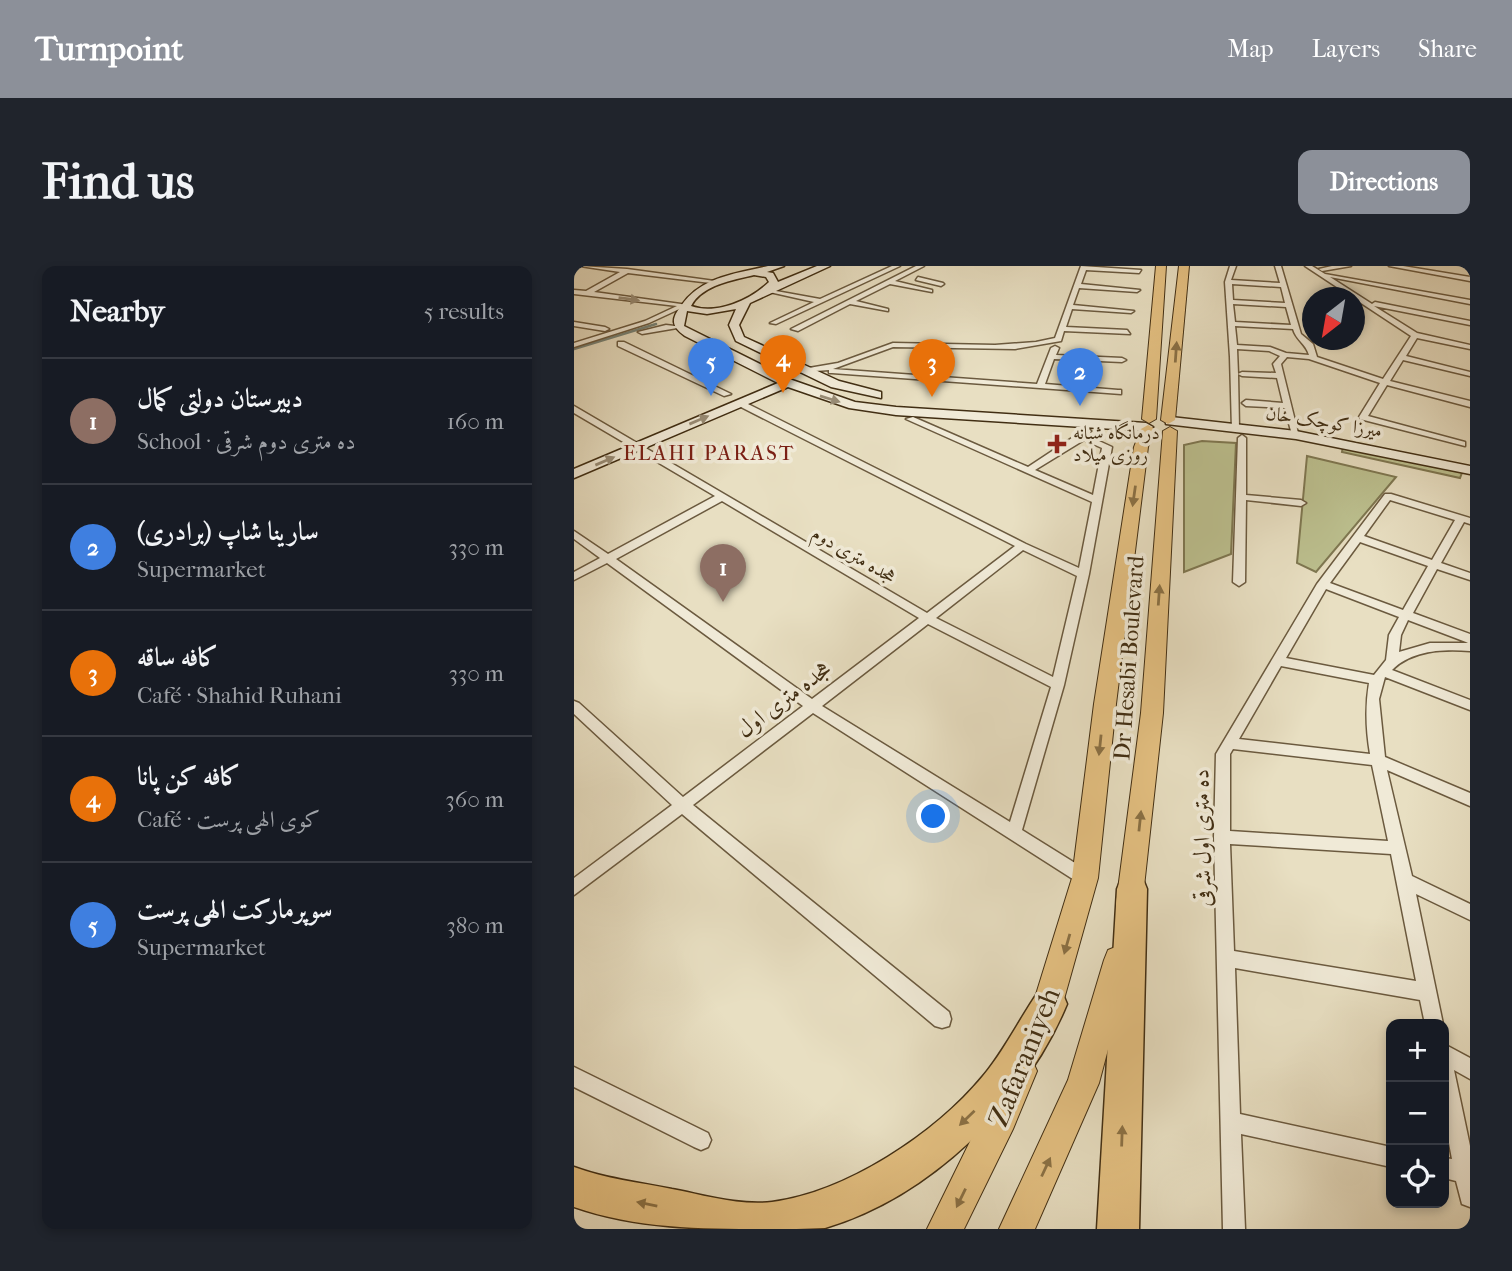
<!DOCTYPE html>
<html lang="en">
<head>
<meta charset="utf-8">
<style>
	body { margin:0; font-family:"IM FELL French Canon",Amiri,serif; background:#20242c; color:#f1f3f6 }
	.controls { position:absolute; right:21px; bottom:21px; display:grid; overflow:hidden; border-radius:14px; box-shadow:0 4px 10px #0003 }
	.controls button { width:63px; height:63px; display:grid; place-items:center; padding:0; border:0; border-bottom:2px solid #363941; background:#171b24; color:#f1f3f6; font:35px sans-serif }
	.compass { position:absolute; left:728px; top:21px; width:63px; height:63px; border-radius:50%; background:#171b24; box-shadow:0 4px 10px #0003; rotate:211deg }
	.you { position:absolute; left:360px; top:551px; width:24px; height:24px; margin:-18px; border:5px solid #fff; border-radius:50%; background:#1a73e8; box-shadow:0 0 0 10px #1a73e833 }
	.badge { display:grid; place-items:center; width:46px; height:46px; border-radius:50%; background:#8c9099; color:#fff; font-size:23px; font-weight:700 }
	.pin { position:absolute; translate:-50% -58px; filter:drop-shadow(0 2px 4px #0008) }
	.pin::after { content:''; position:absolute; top:37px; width:24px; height:21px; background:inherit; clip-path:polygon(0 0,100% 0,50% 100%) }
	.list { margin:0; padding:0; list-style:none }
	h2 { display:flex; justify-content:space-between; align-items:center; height:91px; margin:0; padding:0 28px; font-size:30px }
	h2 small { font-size:23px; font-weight:400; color:#9ea1a6 }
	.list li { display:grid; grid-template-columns:46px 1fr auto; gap:21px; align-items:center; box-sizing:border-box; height:126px; padding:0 28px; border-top:2px solid #363941 }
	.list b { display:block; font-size:26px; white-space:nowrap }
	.list p { margin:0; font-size:23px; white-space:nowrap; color:#9ea1a6 }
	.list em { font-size:23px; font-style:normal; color:#9ea1a6 }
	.icon { flex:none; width:38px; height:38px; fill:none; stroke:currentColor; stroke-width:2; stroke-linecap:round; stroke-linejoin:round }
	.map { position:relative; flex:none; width:896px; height:963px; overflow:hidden; border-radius:14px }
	header { display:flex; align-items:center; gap:42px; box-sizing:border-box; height:98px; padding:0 35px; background:#8c9099; color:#fff }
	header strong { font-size:33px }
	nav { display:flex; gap:38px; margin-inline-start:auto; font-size:24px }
	.intro { display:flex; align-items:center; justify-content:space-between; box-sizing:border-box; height:168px; padding:0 42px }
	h1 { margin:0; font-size:49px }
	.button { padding:18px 32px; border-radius:14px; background:#8c9099; color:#fff; font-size:24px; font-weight:700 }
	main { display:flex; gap:42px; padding:0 42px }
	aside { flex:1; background:#171b24; border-radius:14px; box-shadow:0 4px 10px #0003 }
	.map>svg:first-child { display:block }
	.green { fill:#bcc08f; stroke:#7e7751; stroke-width:2 }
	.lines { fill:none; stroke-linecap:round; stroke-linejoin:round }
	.stream { stroke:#768378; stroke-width:2.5 }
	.street-casing { stroke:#6b5a3f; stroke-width:3 }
	.secondary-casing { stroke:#412e13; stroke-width:3 }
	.primary-casing { stroke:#412e13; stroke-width:2 }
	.highway-casing { stroke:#412e13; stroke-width:3 }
	.street { fill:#f0ead7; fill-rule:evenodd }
	.secondary { fill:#f0ead7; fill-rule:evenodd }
	.primary { fill:#e4c081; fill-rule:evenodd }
	.highway { fill:#e4c081; fill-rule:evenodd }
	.oneway { fill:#988c75 }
	.oneway2 { fill:#8a7044 }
	.poi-dot { fill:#8f2418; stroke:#f0ead7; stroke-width:2.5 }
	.labels { text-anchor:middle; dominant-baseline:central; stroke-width:7; stroke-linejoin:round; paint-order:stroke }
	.far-street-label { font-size:19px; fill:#412e13; stroke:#f0ead7 }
	.far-poi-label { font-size:19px; fill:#412e13; stroke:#f0ead7; text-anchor:start }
	.far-neighbourhood-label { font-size:21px; letter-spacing:2px; fill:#7a1f14; stroke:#f0ead7 }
	.street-label { font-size:23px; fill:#412e13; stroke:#f0ead7 }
	.near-street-label { font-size:28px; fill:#412e13; stroke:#f0ead7 }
</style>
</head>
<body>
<header>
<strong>Turnpoint</strong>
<nav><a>Map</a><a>Layers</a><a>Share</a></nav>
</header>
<div class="intro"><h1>Find us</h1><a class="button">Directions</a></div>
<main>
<aside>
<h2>Nearby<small>5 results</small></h2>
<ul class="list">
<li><span class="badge" style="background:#8d6e63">1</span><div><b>دبیرستان دولتی کمال</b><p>School · ده متری دوم شرقی</p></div><em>160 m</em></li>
<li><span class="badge" style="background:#3f7fe0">2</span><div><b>سارینا شاپ (برادری)</b><p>Supermarket</p></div><em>330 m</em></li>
<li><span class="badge" style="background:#e8710a">3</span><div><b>کافه ساقه</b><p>Café · Shahid Ruhani</p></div><em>330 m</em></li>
<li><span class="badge" style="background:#e8710a">4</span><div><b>کافه کن پانا</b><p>Café · کوی الهی پرست</p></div><em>360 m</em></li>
<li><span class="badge" style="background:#3f7fe0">5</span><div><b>سوپرمارکت الهی پرست</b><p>Supermarket</p></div><em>380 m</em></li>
</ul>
</aside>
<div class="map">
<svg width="896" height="963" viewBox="0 0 896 963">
	<rect width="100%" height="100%" fill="#e8dfc2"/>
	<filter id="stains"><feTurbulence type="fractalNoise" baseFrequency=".00286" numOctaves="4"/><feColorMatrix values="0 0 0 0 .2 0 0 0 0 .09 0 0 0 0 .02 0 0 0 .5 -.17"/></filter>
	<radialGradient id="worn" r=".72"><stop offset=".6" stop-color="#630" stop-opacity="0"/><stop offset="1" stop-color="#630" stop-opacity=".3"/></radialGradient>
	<path class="green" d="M628,175L662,177L657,288L610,306V179Z
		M769,180L889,204L886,212L768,186Z
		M733,190L822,211L742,306L723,297Z"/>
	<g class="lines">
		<path class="stream" d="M0,83L82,58"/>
		<defs>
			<path id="street" d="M6,0L53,3L148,16L145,18L54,7L20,26L114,39L75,57L0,81V77L71,55L103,40L0,28V24L12,25L46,6Z
				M318,0H326L202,58L196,57L240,36L191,25V23L246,33Z
				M342,0H350L321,15L358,24V26L316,18L282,35L314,43V45L276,38L224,65L217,63Z
				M507,0L567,4L565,7L512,4L507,18L566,24L563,26L505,22L499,39L560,45L557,47L498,43L492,61L553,64L556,68L490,65L487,75L441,83L319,81L259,103L463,118L477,82L481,80L485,82L482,89L548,92L552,94L548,96L480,93L471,118L544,124H547V128L258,107H255V104L227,106L223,104L264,97L319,77L421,79L462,76L481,72Z
				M656,0H662L657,14L706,17L701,0H707L727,68L739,78L743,91L809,113L837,70L731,0H738L751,8L896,34V38L756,11L798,38L801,36L896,55V59L800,40L843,67L896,79V83L843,72L832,90L896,106V110L829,94L816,115L896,135V141L813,119L794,150L891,176V180L786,153L785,151L806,117L735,93L713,91L707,98L725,171L718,169L711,142L672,140L668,137L672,134L709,137L703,112L668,110L664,108L665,162L658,164L656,91L651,16ZM658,18L707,21L711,37L659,34ZM659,38L712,41L717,59L661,56ZM661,60L719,63C722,74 732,78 735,89L712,87L696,81L663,79ZM663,83L695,85L706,90L699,98L702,107L668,106L664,108Z
				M758,0H777L748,5L745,3Z
				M815,0H829L896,11V15Z
				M344,11L369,17L370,18L367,20L342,14Z
				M0,56L31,61L35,63L31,65L0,60Z
				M92,59L109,61L68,68L64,66Z
				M44,76H50L157,128L150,130L44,80Z
				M166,134L452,278L505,302L518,236L332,153L339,151L454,201L513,162L517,165L514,170L538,181L515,308L490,419L448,564L517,607L519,612L517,617L511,619L505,617L239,447L119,539L375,746L377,753L375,760L368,762L361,760L108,548L0,629V612L98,539L0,448V435L5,437L109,531L229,440L33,297L0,314V306L26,292L0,273V265L34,288L141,230L0,147V140L353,347L441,280L163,139L162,137ZM510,174L528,182L519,229L461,204ZM148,235L345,352L238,433L42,293ZM449,284L503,310L479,411L362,352ZM354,358L477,421L436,556L248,440Z
				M668,169L672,172V229L727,234L732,237L727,240L672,234L671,316L665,320L659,316L664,172Z
				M811,228H817L896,252V258L890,256L867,297L896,307V314L863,303L839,347L896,368V385C869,383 838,384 818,404L896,434V444L811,411L805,433L811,491L896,527V540L813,504L838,610L896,638V654L842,628L869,758H851L846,734L661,702L666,848L817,881V901L667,868L671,963H649L640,571L642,488L743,318ZM816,234L881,254L858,294L790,270ZM786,276L854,300L829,344L756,317ZM752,323L825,351L815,369L812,394L800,409L712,392ZM834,354L892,376L894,377H856L825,386L827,369ZM707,400L795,417C791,441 792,464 796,488L665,473ZM659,483L798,499L814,575L656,565V488ZM656,578L817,588L842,715L660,685Z
				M870,778L896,792V813L880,804L896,880V941L888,938L882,915L870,912V892L878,893L870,851Z
				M0,801L134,867L137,874L134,881L127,884L120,881L0,821Z"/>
			<path id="secondary" d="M194,0H210L193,6L199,7L204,16L243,0H256L176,37L165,59L170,71L265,115L307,126V132L257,121L162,75L155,59L162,43L133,48L113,45L110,60L218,114L281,136L322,141L572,157L579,161L572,165L322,149L275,142L214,121L0,212V203L204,117L111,70C97,60 97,53 107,40C126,11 163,7 194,0ZM180,9L192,11L195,16C176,34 143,49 117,40C128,19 159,14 180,9Z
				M597,151L722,165L896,200V208L722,173L592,158V152Z"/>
			<path id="primary" d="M582,0H592L582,153L575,157L568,153Z
				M605,0H615L601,154L594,158L587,154Z
				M574,159L581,163L574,181L542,438L524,612L485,751L481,762L470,766L459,762L455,751L498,612L520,438L560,181L567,163Z
				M596,161L603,165L589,447L568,639L565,648L555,651L545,648L542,639L567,447L589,165Z
				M544,680L554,684L558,694L525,817L461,963H425L494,814L530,694L534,684Z
				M447,789L458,794L463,805L439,863L390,963H353L436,794Z"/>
			<path id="highway" d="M558,609L569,613L573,623L565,963H523L543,623L547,613Z
				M476,721L488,726L493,738C452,837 356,931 251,962C234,963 211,963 193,963C128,963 63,963 0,941V901C32,913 65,916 98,923C130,929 166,940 198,936C273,926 361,868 409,810C430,785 445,754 464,726Z"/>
		</defs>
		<use href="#street" class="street-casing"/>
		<use href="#secondary" class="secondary-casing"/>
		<use href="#primary" class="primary-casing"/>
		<use href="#highway" class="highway-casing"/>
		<use href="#street" class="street"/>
		<use href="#secondary" class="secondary"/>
		<use href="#primary" class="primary"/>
		<use href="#highway" class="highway"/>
	</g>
	<defs><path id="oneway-solid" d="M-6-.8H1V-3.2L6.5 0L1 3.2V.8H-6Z" transform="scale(1.75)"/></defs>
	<g class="oneway">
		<use href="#oneway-solid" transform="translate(55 33) rotate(7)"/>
		<use href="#oneway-solid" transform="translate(256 133) rotate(17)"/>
		<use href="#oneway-solid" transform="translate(125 154) rotate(-23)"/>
		<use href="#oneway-solid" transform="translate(31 195) rotate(-23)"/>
	</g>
	<g class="oneway2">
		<use href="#oneway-solid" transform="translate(602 86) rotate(-86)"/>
		<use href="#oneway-solid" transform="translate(560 230) rotate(98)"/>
		<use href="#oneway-solid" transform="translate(585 329) rotate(-86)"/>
		<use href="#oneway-solid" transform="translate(526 479) rotate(96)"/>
		<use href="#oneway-solid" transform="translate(566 555) rotate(-84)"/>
		<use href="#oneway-solid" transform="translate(493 678) rotate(106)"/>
		<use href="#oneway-solid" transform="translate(393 852) rotate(136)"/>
		<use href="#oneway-solid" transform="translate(548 870) rotate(-88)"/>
		<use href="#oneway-solid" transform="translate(472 901) rotate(-65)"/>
		<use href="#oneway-solid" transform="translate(387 932) rotate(116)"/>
		<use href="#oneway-solid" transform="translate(73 938) rotate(-169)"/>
	</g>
	<path class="poi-dot" d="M479.5 167.5h7v7h7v7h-7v7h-7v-7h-7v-7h7z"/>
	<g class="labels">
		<g class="far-street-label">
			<text transform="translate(750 156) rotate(9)">میرزا کوچک خان</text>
			<text transform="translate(280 289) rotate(30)">هجده متری دوم</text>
		</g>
		<g class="far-poi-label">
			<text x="499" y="167">درمانگاه شبانه<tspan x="499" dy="22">روزی میلاد</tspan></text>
		</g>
		<g class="far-neighbourhood-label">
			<text x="135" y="187">ELAHI PARAST</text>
		</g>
		<g class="street-label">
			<text transform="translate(555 392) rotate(-86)">Dr Hesabi Boulevard</text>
			<text transform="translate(210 433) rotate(-37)">هجده متری اول</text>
			<text transform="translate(628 572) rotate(-91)">ده متری اول شرقی</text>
		</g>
		<g class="near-street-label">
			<text transform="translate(450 791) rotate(-68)">Zafaraniyeh</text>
		</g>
	</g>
	<rect width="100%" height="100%" filter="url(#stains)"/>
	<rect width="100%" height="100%" fill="url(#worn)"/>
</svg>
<div class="controls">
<button>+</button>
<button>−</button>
<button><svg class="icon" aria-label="locate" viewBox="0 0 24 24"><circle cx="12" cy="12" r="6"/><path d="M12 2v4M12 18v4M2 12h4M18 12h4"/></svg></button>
</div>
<svg class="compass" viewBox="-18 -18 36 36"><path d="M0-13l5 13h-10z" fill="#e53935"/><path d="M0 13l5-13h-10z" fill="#9ea1a6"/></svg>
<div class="you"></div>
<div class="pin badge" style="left:149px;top:336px;background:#8d6e63">1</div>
<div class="pin badge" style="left:506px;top:140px;background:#3f7fe0">2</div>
<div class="pin badge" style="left:358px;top:131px;background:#e8710a">3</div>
<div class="pin badge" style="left:209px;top:127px;background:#e8710a">4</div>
<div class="pin badge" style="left:137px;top:130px;background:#3f7fe0">5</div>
</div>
</main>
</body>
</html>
